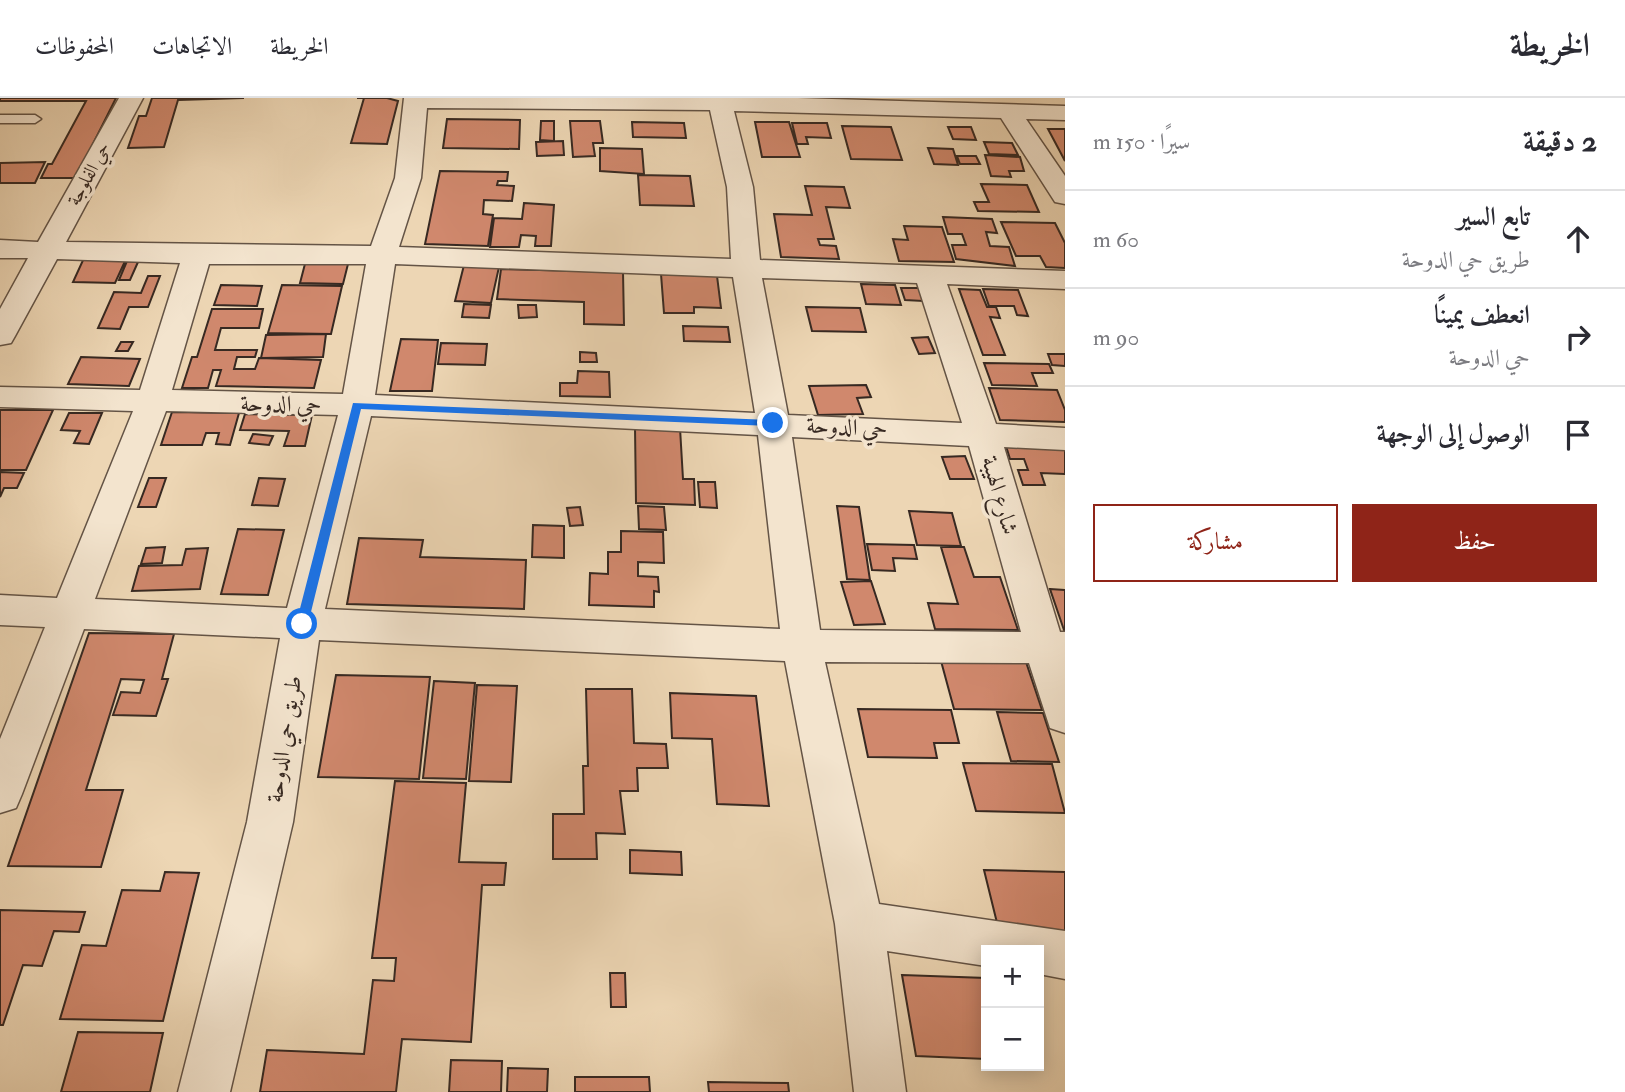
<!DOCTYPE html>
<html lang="ar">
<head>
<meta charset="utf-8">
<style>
	body { margin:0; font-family:"IM FELL Double Pica",Amiri,serif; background:#f7f7f7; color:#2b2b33; direction:rtl }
	.controls { position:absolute; right:21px; bottom:21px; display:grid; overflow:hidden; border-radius:0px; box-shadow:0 4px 18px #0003 }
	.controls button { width:63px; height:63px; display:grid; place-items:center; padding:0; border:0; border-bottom:2px solid #e1e1e2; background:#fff; color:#2b2b33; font:35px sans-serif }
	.stop { position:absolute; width:21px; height:21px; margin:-16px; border:5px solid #1a73e8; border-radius:50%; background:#fff }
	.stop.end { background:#1a73e8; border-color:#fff; box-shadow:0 2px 7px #0008 }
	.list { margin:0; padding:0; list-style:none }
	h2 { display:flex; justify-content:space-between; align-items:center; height:91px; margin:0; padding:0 28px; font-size:30px }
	h2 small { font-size:23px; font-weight:400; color:#7c7c81 }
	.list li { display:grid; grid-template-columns:46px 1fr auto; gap:21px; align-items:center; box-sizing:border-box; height:98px; padding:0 28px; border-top:2px solid #e1e1e2 }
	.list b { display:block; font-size:26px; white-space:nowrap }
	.list p { margin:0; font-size:23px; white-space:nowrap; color:#7c7c81 }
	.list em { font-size:23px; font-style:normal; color:#7c7c81 }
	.actions { display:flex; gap:14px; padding:21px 28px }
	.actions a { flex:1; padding:16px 0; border:2px solid #8f2418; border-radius:0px; text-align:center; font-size:24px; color:#8f2418 }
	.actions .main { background:#8f2418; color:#fff }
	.icon { flex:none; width:38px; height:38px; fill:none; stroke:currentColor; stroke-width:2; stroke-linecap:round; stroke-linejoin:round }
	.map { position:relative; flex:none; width:1065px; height:994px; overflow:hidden; direction:ltr }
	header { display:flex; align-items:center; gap:42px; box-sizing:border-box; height:98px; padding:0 35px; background:#fff; border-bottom:2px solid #e1e1e2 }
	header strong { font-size:33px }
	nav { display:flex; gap:38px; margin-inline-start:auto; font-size:24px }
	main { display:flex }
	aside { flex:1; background:#fff }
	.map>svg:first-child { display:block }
	.building { fill:#d0886d; stroke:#372922; stroke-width:2 }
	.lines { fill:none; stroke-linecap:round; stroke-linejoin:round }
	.service-casing { stroke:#645446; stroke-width:3 }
	.minor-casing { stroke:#645446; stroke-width:3 }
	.service { fill:#f3e4ce; fill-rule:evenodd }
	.minor { fill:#f3e4ce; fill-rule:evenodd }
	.route { fill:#1a73e8 }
	.labels { text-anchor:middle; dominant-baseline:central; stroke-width:7; stroke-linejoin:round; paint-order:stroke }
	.far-street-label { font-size:19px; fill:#372922; stroke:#f3e4ce }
	.street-label { font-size:23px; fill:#372922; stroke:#f3e4ce }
</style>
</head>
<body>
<header>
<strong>الخريطة</strong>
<nav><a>الخريطة</a><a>الاتجاهات</a><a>المحفوظات</a></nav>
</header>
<main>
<aside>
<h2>2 دقيقة<small>سيرًا · 150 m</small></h2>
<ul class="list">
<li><svg class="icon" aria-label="ahead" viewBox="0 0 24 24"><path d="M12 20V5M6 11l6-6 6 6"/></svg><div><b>تابع السير</b><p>طريق حي الدوحة</p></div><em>60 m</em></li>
<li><svg class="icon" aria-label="right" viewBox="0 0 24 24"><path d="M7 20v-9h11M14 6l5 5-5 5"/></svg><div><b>انعطف يمينًا</b><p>حي الدوحة</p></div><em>90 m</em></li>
<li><svg class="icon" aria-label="arrive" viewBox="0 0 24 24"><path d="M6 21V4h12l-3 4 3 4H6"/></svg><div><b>الوصول إلى الوجهة</b></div></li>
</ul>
<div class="actions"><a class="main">حفظ</a><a>مشاركة</a></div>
</aside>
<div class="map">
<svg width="1065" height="994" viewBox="0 0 1065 994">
	<rect width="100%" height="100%" fill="#edd6b4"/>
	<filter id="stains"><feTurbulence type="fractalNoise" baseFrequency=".00286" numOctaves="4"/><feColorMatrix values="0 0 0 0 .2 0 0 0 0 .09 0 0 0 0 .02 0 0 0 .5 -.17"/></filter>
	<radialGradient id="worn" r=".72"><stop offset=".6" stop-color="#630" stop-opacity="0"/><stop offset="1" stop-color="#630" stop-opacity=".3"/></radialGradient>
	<path class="building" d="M0,0H116L76,80H41L48,66H52L86,3H0Z
		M152,0H244L178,2L164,49L128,50L139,18H146Z
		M357,0H387L398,3L387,46L351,45L364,0Z
		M447,21L520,22L519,51L443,50Z
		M541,23H554V43L540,42Z
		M570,23H600L603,45H593L595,58L573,59Z
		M632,24L684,25L686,40L633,39Z
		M755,24H789L800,59H762Z
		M792,25H827L831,40L806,39L808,46H797Z
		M842,28L891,29L902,62L851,61Z
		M948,29H971L976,42L953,41Z
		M1048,31H1065V63Z
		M563,43L564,57L537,58L536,44Z
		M984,44L1012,45L1018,57L989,56Z
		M600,50L642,51L644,76L600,73Z
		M928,50L953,51L958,67L934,66Z
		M985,57L1020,59L1024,73H1009L1011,79L991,78Z
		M957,58H976L980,66H960Z
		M45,64L35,85H0V65Z
		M440,73L508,74L507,83H498L497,87L514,88L512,103L484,102L483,116L493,117L488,148L425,146Z
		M638,77L690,78L694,108L640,107Z
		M981,86L1027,87L1039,114L978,113L974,104H989Z
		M805,88L844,89L850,110L826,109L834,141H818L820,147L836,148L839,161L781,159L774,116L812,117Z
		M524,105L554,107L551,148H535L536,138L521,137L519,149H490L494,120L522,121Z
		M943,119L992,121L997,135L986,134L990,148L1009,149L1015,168L956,161L952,147H966L962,136H948Z
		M1001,124L1055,125L1065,145V170L1046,169L1040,158H1016Z
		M904,128L942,129L954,164L899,163L893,141L908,142Z
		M84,160L126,161L115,185L73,184Z
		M306,162H349L343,186L300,185Z
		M127,163L138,164L130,182H119Z
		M464,167L499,169L491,205L455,203Z
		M501,171L623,174L624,227L584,226V204L497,201Z
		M661,176L717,178L721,210L694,209V215H664Z
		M148,178H160L148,209H129L120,231L98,230L114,194L141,195Z
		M861,186L895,187L901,207L866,206Z
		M221,187L262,188L257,208L214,207Z
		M282,187L342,188L331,236L268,235Z
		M901,190H919L923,203L905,202Z
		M959,191L980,192L987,209H996L1000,220L990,219L1005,257H983Z
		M983,191L1018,192L1028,218L1017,217L1014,208H989Z
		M464,206L491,207L489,220L462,219Z
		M518,207H536L537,219L519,220Z
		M806,209L860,210L866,234L812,233Z
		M212,211H263L259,230H221L215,252H257L255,259H237L234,271H255L259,260L321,262L314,290L216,288L221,272H213L208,290H182L192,259H197Z
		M683,228L728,229L730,244L684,243Z
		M326,236L323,259L261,260L266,237Z
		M928,239L935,255L919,256L912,240Z
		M401,241L438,242L432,293H390Z
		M121,244H133L128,253H116Z
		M441,245L487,246L485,267L438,266Z
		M580,254L596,255L597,264H580Z
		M1048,256H1065V268L1052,267Z
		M81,259L140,261L129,288L68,286Z
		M984,265L1049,266L1053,275H1032L1037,288L992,287Z
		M578,273L609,274L610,299L560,298V285H577Z
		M866,287L871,299L857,300L863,316L818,317L809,288Z
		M989,290L1057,292L1065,312V324L1000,322Z
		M0,312H53L26,372H0Z
		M172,314L239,315L230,347L216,346L219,335H206L202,347H161Z
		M69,315H102L89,346L74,345L80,333L61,332Z
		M245,316L312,317L305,348H284L289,333L240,332Z
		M635,329L680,330L683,381H694L695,407L636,405Z
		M253,336L273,338L269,347L249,345Z
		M1006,348L1065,350V376L1041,375L1045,387H1023L1018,372H1028L1024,361H1010Z
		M965,358L974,381H950L942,359Z
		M0,374L24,375L17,390H4L0,399Z
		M149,380H166L156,409H138Z
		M259,380L285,381L278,408L252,407Z
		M698,384H715L717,410L700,409Z
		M638,408L664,409L666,432L639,431Z
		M837,408L859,409L870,482L847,481Z
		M580,409L583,427L570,428L567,410Z
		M909,413L952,415L961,448L917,447Z
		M533,427L564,428V460L532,459Z
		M238,431L284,432L268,497L221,496Z
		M621,433L663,434L664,465L638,464V478L658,479L659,494L654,493V509L589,507L590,475L608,476V454H621Z
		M359,440L423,442L420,459L526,462L524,511L347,506Z
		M867,446L914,447L917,461L893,460L895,473L872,472Z
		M165,449L162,465L141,466L146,450Z
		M941,449H964L974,479H1000L1018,532L935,531L928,505L958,506Z
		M208,450L200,491L132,493L139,468L182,467L186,451Z
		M871,483L885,526L854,527L841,484Z
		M1050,491L1065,492V535Z
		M89,535L174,536L162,581H168L156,618L113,617L121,594L140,595L144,582L121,581L86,692H123L101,769L8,768Z
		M941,563L1026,564L1042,612L954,611Z
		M336,577L430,579L419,681L318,679Z
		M434,583L475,585L466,681L423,680Z
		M477,587L517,588L511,684L469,683Z
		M586,591H632L634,645L666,646L668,670H637L638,693H620L625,736L596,735L597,761H553V716H584L583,668H588Z
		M670,595L756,598L769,708L717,706L712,641L672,640Z
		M858,611L951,612L959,645H934L937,660L868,659Z
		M997,614L1043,615L1059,664L1011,663Z
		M963,665L1052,666L1065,715L976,713Z
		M395,683L466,685L459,764L506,765L504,787H482L471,944L402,941L396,994H260L267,952L364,956L373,882L394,883L396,860H372Z
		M630,752L681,754L682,777L630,775Z
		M984,772L1065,774V838L1000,837Z
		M165,774L199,775L163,923L60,921L82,847L106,848L122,792L160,793Z
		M0,812L85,814L79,834L54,833L42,868L23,867L3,927H0Z
		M610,875H625L626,909H611Z
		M902,877L986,880V961L916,958Z
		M78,934L163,935L150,994H61Z
		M451,962L502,963L501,994H449Z
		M508,970L548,971L547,994H507Z
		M575,979H649L650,994H575Z
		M708,984L788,985L789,994H709Z"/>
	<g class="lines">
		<defs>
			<path id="service" d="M0,17H35L41,21L35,25H0Z"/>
			<path id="minor" d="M119,0H143L66,144L371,148L395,80L404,0H798L1065,8V22L1026,21L1065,78V106L1055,104L1001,20L734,13L753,89L760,162L1065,173V191L947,186L996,326L1065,330V352L1004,349L1060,534H1065V635L1050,630L1029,565L825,564L879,806L1065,833V881L1039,876V852H986V868L887,853L906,994H854L835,826L785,563L319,542L293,724L230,994H178L247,724L280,540L84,531L22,696L16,710L0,715V641L45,529L0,527V497L57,500L133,313L0,309V289L140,292L180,165L57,161L15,238L11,245L0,247V211L28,160H0V142L38,144ZM427,10L710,12L727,89L731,161L399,149L421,80ZM209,166H366L343,296L172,292ZM395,166L733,179L755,315L375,297ZM762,180L917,185L962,325L788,317ZM166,313L338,317L287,510L95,501ZM371,318L758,337L780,531L325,511ZM792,339L969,348L1021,534L820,532Z"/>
		</defs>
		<use href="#service" class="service-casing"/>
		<use href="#minor" class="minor-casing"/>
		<use href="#service" class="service"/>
		<use href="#minor" class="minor"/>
	</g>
	<path class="route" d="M353,305L773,322L778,325L773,328L361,311L308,526L302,531L296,526Z"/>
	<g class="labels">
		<g class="far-street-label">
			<text transform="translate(89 76) rotate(-61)">حي الفلوجة</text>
		</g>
		<g class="street-label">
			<text transform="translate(281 306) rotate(1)">حي الدوحة</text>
			<text transform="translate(847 329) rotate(3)">حي الدوحة</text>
			<text transform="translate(1000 397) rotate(74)">شارع الهيبة</text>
			<text transform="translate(284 641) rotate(-81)">طريق حي الدوحة</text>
		</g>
	</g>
	<rect width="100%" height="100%" filter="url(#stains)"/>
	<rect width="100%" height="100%" fill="url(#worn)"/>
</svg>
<div class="controls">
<button>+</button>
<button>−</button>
</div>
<div class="stop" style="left:302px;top:526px"></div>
<div class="stop end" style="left:773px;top:325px"></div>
</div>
</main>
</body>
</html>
